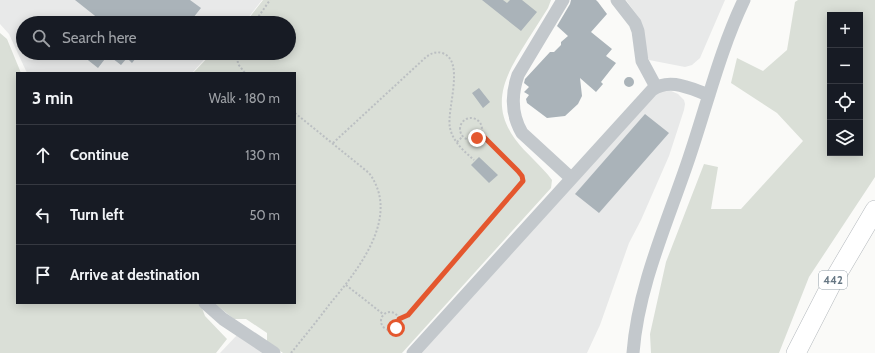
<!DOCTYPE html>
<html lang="en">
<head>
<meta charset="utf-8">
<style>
	body { margin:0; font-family:Cabin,sans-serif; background:#242831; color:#f1f3f6 }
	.controls { position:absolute; right:12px; top:12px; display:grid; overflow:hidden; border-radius:0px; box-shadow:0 2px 10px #0003 }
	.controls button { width:36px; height:36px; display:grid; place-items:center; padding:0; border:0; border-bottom:1px solid #363941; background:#171b24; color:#f1f3f6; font:20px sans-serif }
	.stop { position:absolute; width:12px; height:12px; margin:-9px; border:3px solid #e4572e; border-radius:50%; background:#fff }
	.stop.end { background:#e4572e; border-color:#fff; box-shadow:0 1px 4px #0008 }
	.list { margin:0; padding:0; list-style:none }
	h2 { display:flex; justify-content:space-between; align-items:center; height:52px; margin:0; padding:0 16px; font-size:17px }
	h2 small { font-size:13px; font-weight:400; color:#9ea1a6 }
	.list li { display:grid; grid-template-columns:26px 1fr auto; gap:12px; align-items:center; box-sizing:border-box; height:60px; padding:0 16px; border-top:1px solid #363941 }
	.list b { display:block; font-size:15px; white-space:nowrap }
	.list em { font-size:13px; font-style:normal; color:#9ea1a6 }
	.icon { flex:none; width:22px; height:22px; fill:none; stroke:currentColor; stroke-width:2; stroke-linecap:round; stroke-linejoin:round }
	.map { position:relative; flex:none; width:875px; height:353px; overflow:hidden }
	.search { position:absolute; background:#171b24; box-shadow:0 2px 10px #0003; left:16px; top:16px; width:280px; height:44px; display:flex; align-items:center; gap:10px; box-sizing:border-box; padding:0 14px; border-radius:22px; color:#9ea1a6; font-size:15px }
	.panel { position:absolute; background:#171b24; box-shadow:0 2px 10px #0003; left:16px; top:72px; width:280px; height:232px; border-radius:0px }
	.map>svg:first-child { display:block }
	.built { fill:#e8e9e9 }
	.green { fill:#dadfd7; fill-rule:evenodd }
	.building { fill:#aab3b9 }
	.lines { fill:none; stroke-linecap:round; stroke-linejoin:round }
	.highway-casing { stroke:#b4b9bd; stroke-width:20 }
	.path { stroke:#bbbfc2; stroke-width:2; stroke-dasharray:2 2; stroke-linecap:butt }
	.minor { stroke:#c3c8cc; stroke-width:13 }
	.highway { stroke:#fff; stroke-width:19 }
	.route { stroke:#e4572e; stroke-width:5 }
	.labels { text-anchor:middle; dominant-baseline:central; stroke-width:4; stroke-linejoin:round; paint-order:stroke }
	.shield { fill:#fff; stroke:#939fa8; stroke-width:1 }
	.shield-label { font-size:11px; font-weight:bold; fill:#657683 }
</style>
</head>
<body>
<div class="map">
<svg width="875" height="353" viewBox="0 0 875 353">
	<rect width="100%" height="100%" fill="#fafaf8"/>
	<path class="built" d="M0,0H262L244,23H23V53H210L192,73H27L9,34L0,24Z
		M626,0H725L700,58L692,65L685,67L649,60L645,50L639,18Z
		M661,90H669L678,94L684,100L685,104L684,110L669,156L641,220L629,243L600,325L587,353H416L653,95Z
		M238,334L266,353H220Z"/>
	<path class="green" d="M263,0H551L548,8C541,19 534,30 527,41C506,74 489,103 515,139C526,154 541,165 552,180L551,188L402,353H283L267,342V333L246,319H234L214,303H295V73H193L212,53H289V23H245Z
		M798,0H875V177L809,277L779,353H651L650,334L666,262L704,164L718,167L711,209H741L803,141L777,113L731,83L737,58L763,71L787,50L795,2ZM830,15H860V153H830Z
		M0,33L7,39L21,73H17V303H200L205,316L227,339L216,353H0Z"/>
	<path class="building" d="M75,0H190L201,8L189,23H104Z
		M482,0H503L507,3L510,0H522L537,12L521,31Z
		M571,0H596L598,2L607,14L591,32L612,49L606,56L616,63L601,82L603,84L596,92L580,78L582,96L578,104L565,116L547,118L527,103L526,99L529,95L524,92L529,87L524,83L525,79L550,52H554L561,45V42L568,36L557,26L570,4Z
		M79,53H140L132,63L127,58L121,65L108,55L98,68Z
		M624 82a5 5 0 1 1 10 0a5 5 0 1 1-10 0Z
		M479,88L490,102L483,108L472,93Z
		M645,114L669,133L599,213L575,194Z
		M479,157L498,175L489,183L471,165Z"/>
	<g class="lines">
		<defs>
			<path id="highway" d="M796,353L832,283L875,210"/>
		</defs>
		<use href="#highway" class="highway-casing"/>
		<path class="path" d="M254,23L270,0
			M237,53L238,64L245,73
			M460 129a11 11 0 1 1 22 0a11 11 0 1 1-22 0Z
			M457,142L462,137
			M333,143L425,58C430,54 435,51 442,53C466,60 446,110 450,128C453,142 464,151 474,160
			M346,285L383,314
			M381 321a9 9 0 1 1 18 0a9 9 0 1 1-18 0Z
			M399,319L408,315L523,181L522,176L518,171L481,134
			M291,353C304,337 317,321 329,305C357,271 402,217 369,173L295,113"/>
		<path class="minor" d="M563,0L518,75C511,95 511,114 522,133L571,178
			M617,0L635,23L638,31L642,61L656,87
			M205,303L223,319L274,353
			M413,353L652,90C670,77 691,89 709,95
			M633,353C638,286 668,221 689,158C707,105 720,50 744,0"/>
		<use href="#highway" class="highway"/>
	</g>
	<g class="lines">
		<path class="route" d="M396,328L399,323V319L408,315L523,181L522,176L518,171L481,134L477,138"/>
	</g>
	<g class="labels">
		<rect class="shield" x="819" y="271" width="28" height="18" rx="3"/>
		<g class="shield-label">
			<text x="833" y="280">442</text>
		</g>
	</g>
</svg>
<div class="controls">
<button>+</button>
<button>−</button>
<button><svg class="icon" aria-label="locate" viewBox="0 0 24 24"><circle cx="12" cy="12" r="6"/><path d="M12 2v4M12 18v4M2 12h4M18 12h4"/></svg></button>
<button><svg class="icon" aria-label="layers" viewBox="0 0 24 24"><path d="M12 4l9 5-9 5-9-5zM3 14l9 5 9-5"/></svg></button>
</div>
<div class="stop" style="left:396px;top:328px"></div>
<div class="stop end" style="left:477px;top:138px"></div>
<div class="search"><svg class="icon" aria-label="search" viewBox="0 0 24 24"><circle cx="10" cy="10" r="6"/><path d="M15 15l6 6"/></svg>Search here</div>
<section class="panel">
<h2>3 min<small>Walk · 180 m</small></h2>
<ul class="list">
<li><svg class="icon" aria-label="ahead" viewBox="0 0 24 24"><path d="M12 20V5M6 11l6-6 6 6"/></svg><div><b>Continue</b></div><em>130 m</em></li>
<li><svg class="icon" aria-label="left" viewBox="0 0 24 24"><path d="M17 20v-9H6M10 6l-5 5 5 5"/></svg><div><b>Turn left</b></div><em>50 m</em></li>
<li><svg class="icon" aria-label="arrive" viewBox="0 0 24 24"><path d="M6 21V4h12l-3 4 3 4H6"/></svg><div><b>Arrive at destination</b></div></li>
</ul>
</section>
</div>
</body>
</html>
